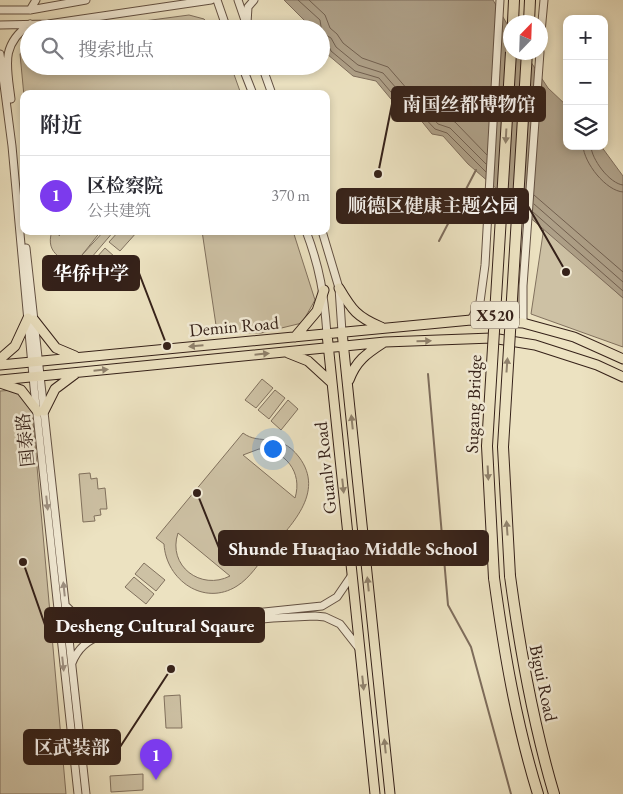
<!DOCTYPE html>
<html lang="zh">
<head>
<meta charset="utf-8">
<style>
	body { margin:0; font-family:"EB Garamond","Noto Serif SC",serif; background:#f2f2f3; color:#2b2b33 }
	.controls { position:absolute; right:15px; top:15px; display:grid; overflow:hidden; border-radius:10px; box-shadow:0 2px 8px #0003 }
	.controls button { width:45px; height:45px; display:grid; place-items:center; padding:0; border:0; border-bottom:1px solid #e1e1e2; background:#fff; color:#2b2b33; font:25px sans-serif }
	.compass { position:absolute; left:503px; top:15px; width:45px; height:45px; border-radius:50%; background:#fff; box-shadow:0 2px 8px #0003; rotate:23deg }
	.you { position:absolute; left:272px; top:448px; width:18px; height:18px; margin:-12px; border:4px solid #fff; border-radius:50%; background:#1a73e8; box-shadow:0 0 0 8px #1a73e833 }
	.badge { display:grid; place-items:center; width:32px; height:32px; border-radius:50%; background:#7c3aed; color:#fff; font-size:16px; font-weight:700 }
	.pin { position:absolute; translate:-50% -41px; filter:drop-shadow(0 1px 2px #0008) }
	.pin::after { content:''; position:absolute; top:26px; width:18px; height:15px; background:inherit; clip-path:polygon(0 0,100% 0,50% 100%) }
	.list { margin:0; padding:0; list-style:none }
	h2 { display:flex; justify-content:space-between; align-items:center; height:65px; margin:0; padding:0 20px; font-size:21px }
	h2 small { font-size:16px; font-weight:400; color:#7c7c81 }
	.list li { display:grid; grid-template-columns:32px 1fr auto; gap:15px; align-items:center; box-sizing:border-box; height:80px; padding:0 20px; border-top:1px solid #e1e1e2 }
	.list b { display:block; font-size:19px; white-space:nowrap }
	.list p { margin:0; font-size:16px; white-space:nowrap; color:#7c7c81 }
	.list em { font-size:16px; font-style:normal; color:#7c7c81 }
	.icon { flex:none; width:28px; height:28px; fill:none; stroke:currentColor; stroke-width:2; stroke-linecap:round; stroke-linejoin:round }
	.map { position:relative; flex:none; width:623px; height:794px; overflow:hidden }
	.search { position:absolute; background:#fff; box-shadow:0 2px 8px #0003; left:20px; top:20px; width:310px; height:55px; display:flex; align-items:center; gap:12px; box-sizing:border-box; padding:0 18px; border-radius:28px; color:#7c7c81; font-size:19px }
	.panel { position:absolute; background:#fff; box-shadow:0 2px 8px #0003; left:20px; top:90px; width:310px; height:145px; border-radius:10px }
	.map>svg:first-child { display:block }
	.green { fill:#cdc1a4; stroke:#81715e; fill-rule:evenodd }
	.water { fill:#aea088; stroke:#7e6d5c }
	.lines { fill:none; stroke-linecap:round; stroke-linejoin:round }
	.shore { stroke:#726050; stroke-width:1 }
	.stream { stroke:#7e6d5c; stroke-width:2 }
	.minor-casing { stroke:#635143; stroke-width:9 }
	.major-casing { stroke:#352119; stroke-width:11 }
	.highway-casing { stroke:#352119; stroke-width:12 }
	.minor { stroke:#f3ecd7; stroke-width:7 }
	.major { stroke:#ece2c1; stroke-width:9 }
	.highway { stroke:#ece2c1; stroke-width:10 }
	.highway-bridge-casing { stroke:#352119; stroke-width:12; stroke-linecap:butt }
	.highway-bridge { stroke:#ece2c1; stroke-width:10 }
	.oneway { fill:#90826d }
	.oneway2 { fill:#9e9182 }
	.labels { text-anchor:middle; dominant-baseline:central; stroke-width:5; stroke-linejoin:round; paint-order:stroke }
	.shield { fill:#f3ecd7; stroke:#6e5e52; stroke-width:1 }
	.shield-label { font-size:16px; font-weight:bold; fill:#352119 }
	.street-label { font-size:18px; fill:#352119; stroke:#f3ecd7 }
	.leader { fill:none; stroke:#352119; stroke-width:2 }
	.callout-dot { fill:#352119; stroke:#f3ecd7; stroke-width:2 }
	.callout { fill:#352119; stroke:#352119; stroke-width:2 }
	.callout-label { font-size:19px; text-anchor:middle; font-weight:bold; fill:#fff }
</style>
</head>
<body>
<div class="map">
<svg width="623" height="794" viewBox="0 0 623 794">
	<rect width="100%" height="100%" fill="#ece2c1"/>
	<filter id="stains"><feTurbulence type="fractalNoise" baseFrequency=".004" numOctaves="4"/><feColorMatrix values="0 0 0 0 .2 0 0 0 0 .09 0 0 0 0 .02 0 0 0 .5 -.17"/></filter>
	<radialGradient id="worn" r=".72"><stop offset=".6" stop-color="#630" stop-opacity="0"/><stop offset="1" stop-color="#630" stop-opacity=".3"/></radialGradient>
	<path class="green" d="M189,15L204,19L213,29H84Z
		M29,41V66H231L241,94H24V96L20,54Z
		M544,227L623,298V347L531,314Z
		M52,231H61L59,236L63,231H101L82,255L104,231H114L80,271C66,259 44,256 52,231Z
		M119,231L137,232L120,251L109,242Z
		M202,231H293L315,300L302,323L261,333L217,332Z
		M105,248L115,257L99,276L88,267Z
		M262,379L273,388L256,408L245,400Z
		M16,390L32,410L66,794H0V391Z
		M275,390L285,398L269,419L258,410Z
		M288,400L298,409L281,430L271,421Z
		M243,433C260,446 279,431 299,457C326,493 290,526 268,552C259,563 250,578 237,586C204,607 166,580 164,544L156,538ZM259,449C285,450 303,472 295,498L243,455ZM178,533L230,576C201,591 167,566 178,533Z
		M90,473L91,479L97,478L98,489L105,488L107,509H100L101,515L94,516L95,521L83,522L79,474Z
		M144,563L165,580L156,591L135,574Z
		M134,577L154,594L146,604L125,587Z
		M180,695L182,728H166L164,696Z
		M143,774V790L111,792L110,776Z"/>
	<path class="water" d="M284,0H493L510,29V52L525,53L548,88L567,106V146H601L623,176V298L468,164L443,136L432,134L419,118L406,117L376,81L353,76L327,54L321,40V29H313Z"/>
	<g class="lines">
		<path class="shore" d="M298,0L320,20L322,33L331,38L336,47L358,65L383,73L411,105L424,108L438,124L450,128L486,164
			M309,0L325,15L330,28L337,34L343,43L362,58L388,67L415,98L428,102L442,117L455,122L487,155
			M321,41L327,42L331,51L355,71L379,78L408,112L421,114L435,129L447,133L486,172
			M583,146C584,163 606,191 623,192
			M591,146C591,159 610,184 623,185
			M534,195L623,272
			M534,204L623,282
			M533,212L623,291"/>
		<path class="stream" d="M439,241L476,170
			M428,374L448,605L471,647L511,794"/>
		<defs>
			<path id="minor" d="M217,0L227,29
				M238,0L248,29
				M0,10H30L86,0
				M30,10L36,0
				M247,23L248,7L254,0
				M0,25L48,24L211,0
				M540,43L544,0
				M0,54L12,146L34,387L78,794
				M242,66L253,94
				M262,66L272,94
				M11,99C7,66 0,45 30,24
				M306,231C320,268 324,294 327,334
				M322,231L339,288L342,332
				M26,248L86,794
				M471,320L480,302L485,265L500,0
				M523,323V286L540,52
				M67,607L80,620L99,627
				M88,630L322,606L337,597L352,575
				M66,636L273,618L315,616L325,617L340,624L358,647
				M72,663C78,648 87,640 101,636"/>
			<path id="major" d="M339,288C352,310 357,317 381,327
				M34,320L56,348L75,356
				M342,332L390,794
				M327,334L375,794
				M295,337L317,311L324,290
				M288,353L308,361L332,383
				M0,359L15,346L28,318
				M0,365L471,320L523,323L574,337L623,359
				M0,380L385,342L492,338L535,345L597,365L623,377
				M349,380C356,361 366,354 383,343
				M0,383L21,390L38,412
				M44,411L55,389L75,374"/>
			<path id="highway" d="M513,22L514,0
				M529,22L530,0
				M510,576C520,650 533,723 554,794
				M494,578C504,651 516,723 538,794"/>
		</defs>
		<use href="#minor" class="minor-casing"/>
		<use href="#major" class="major-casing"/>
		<use href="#highway" class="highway-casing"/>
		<use href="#minor" class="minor"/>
		<use href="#major" class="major"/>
		<use href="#highway" class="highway"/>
		<defs>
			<path id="highway-bridge" d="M510,576L503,447L527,52
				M494,578L487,446L511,52"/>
		</defs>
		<use href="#highway-bridge" class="highway-bridge-casing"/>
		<use href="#highway-bridge" class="highway-bridge"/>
	</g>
	<defs><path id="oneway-solid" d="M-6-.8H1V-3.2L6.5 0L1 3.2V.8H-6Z" transform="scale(1.25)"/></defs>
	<g class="oneway">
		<use href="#oneway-solid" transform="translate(506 136) rotate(93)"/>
		<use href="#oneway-solid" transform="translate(424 341) rotate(-2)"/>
		<use href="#oneway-solid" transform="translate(196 346) rotate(175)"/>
		<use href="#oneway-solid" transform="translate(262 354) rotate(-6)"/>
		<use href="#oneway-solid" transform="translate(507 365) rotate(-86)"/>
		<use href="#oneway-solid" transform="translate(101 370) rotate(-6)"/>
		<use href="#oneway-solid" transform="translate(352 422) rotate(-96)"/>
		<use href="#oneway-solid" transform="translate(488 473) rotate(87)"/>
		<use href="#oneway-solid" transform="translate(343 486) rotate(84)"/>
		<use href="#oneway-solid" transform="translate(507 528) rotate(-94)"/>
		<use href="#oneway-solid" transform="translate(368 584) rotate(-96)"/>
		<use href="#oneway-solid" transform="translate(363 683) rotate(84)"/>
		<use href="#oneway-solid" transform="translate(385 746) rotate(-96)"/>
	</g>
	<g class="oneway2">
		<use href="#oneway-solid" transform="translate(47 503) rotate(84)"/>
		<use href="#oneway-solid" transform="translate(64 589) rotate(-96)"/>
		<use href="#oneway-solid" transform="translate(63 664) rotate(84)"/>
	</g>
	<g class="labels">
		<rect class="shield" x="471" y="301.5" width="48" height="27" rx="4"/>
		<g class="shield-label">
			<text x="495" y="315">X520</text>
		</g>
		<g class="street-label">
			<text transform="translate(234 326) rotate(-5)">Demin Road</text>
			<text transform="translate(473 404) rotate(-88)">Sugang Bridge</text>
			<text transform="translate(25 440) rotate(-96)">国泰路</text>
			<text transform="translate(325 468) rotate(-96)">Guanlv Road</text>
			<text transform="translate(544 683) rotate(78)">Bigui Road</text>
		</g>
	</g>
	<path class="leader" d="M378 174L392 104M566 272L528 206M167 346L139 273M197 493L219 548M23 562L45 625M171 669L120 747"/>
	<g class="callout-dot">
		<circle cx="378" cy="174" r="5"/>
		<circle cx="566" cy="272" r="5"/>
		<circle cx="167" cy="346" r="5"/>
		<circle cx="197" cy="493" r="5"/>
		<circle cx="23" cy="562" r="5"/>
		<circle cx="171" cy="669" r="5"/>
	</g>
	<g class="callout">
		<rect x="392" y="87" width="153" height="34" rx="5"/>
		<rect x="337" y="189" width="191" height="34" rx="5"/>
		<rect x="43" y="256" width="96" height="34" rx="5"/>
		<rect x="219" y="531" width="269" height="34" rx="5"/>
		<rect x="45" y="608" width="219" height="34" rx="5"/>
		<rect x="24" y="730" width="96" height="34" rx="5"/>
	</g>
	<g class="callout-label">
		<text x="469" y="111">南国丝都博物馆</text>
		<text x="433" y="212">顺德区健康主题公园</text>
		<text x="91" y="280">华侨中学</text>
		<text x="353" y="555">Shunde Huaqiao Middle School</text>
		<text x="155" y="632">Desheng Cultural Sqaure</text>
		<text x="72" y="754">区武装部</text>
	</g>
	<rect width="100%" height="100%" filter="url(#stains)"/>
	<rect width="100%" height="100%" fill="url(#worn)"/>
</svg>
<div class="controls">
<button>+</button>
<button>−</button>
<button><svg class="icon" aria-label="layers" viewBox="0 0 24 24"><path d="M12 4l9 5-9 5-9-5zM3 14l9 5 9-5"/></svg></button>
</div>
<svg class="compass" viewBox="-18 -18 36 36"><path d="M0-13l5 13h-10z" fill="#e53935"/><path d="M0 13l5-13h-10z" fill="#7c7c81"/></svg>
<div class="you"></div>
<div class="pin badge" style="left:156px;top:780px">1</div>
<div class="search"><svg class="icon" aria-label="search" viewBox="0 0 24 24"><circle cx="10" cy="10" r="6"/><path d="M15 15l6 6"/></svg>搜索地点</div>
<section class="panel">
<h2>附近<small></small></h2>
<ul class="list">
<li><span class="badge">1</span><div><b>区检察院</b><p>公共建筑</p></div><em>370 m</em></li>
</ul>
</section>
</div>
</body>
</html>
